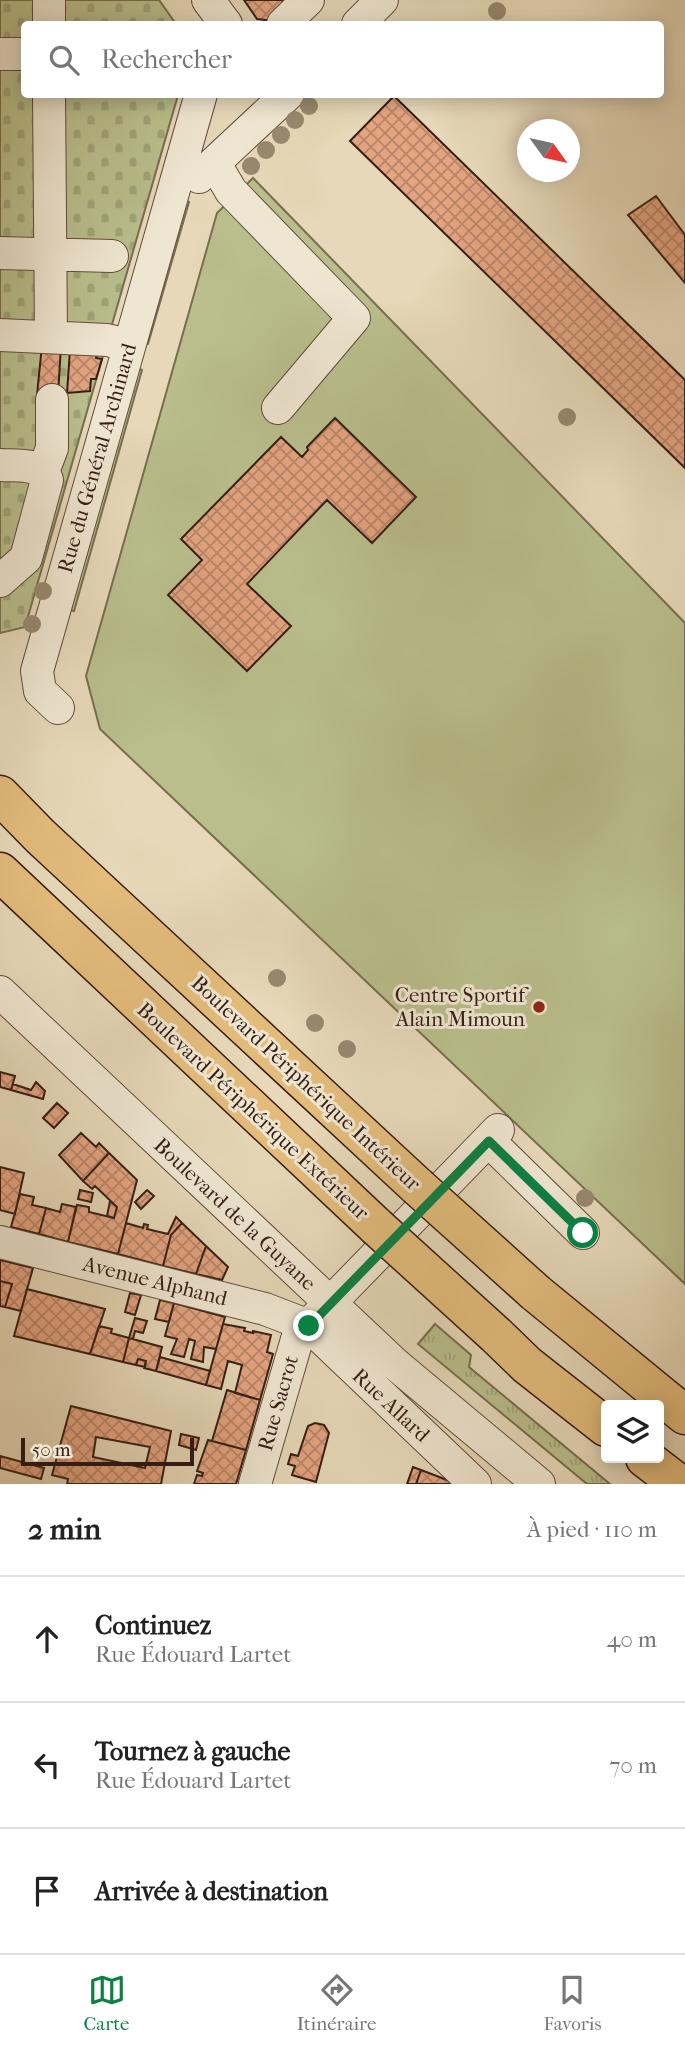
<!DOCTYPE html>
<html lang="fr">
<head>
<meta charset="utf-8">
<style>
	body { margin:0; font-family:"IM FELL French Canon",serif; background:#f2f2f2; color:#222 }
	.controls { position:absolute; right:21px; bottom:21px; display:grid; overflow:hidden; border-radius:7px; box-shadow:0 4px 18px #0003 }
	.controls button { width:63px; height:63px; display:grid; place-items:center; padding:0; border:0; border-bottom:2px solid #e0e0e0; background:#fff; color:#222; font:35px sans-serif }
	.compass { position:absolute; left:517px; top:119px; width:63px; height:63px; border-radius:50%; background:#fff; box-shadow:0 4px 18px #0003; rotate:123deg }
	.scale { position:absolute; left:21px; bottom:18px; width:173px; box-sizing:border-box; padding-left:7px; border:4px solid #361e15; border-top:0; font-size:19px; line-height:24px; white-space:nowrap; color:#361e15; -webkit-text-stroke:5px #efe6d1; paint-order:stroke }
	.stop { position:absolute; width:21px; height:21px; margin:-16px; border:5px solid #0b8043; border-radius:50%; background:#fff }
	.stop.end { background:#0b8043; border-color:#fff; box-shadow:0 2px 7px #0008 }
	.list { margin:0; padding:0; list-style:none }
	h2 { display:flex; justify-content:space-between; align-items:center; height:91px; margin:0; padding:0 28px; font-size:30px }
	h2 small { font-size:23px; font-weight:400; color:#767676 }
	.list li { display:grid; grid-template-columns:46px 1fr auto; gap:21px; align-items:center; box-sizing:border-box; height:126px; padding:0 28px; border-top:2px solid #e0e0e0 }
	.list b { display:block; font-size:26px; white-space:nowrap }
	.list p { margin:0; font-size:23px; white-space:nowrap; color:#767676 }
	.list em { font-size:23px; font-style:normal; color:#767676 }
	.icon { flex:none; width:38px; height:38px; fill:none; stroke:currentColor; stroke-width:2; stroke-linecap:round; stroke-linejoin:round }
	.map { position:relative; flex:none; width:685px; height:1484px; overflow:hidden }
	.search { position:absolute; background:#fff; box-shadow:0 4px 18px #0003; left:21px; right:21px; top:21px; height:77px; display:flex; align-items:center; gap:18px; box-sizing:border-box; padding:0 24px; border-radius:7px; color:#767676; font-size:26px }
	.sheet { height:469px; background:#fff }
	nav { display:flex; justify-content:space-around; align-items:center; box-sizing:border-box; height:98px; border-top:2px solid #e0e0e0; background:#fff; font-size:19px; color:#767676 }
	nav a { display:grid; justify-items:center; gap:4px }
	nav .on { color:#0b8043 }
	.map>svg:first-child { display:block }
	.grass { fill:url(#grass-tufts); stroke:#786e50; stroke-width:2 }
	.cemetery { fill:url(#cemetery-stones); stroke:#786e50; stroke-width:2 }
	.garden { fill:#b9be8c; stroke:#786e50; stroke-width:2 }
	.building { fill:url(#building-cross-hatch); stroke:#361e15; stroke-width:2; fill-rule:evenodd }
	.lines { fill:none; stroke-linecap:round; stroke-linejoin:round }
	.minor-casing { stroke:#624c3e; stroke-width:34 }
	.highway-casing { stroke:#361e15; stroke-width:41 }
	.minor { stroke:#efe6d1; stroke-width:32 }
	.highway { stroke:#e3bc7c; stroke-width:38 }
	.highway-bridge-casing { stroke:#361e15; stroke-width:41; stroke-linecap:butt }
	.highway-bridge { stroke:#e3bc7c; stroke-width:38 }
	.tree { fill:#97886f }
	.route { stroke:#0b8043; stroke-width:9 }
	.poi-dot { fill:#8f2418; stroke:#efe6d1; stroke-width:2.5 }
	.labels { text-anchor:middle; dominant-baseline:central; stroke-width:6; stroke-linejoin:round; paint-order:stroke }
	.street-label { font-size:21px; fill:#361e15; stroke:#efe6d1 }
	.poi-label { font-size:21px; fill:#361e15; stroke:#efe6d1; text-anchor:end }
</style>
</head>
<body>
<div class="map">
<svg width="685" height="1484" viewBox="0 0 685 1484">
	<defs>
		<pattern id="grass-tufts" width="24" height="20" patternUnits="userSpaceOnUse" patternTransform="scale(1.75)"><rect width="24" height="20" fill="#b9be8c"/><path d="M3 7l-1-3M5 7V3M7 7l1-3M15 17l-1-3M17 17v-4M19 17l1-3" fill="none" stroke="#a0a378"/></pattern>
		<pattern id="cemetery-stones" width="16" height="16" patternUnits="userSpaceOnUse" patternTransform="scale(1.75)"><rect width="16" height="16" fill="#b9be8c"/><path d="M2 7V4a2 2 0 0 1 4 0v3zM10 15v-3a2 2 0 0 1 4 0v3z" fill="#a0a378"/></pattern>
		<pattern id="building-cross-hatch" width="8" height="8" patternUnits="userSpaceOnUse" patternTransform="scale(1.75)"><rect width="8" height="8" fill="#e3a480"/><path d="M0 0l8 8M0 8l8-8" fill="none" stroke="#b98568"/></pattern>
	</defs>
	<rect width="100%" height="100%" fill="#e6d8b8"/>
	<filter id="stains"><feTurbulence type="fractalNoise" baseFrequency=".00286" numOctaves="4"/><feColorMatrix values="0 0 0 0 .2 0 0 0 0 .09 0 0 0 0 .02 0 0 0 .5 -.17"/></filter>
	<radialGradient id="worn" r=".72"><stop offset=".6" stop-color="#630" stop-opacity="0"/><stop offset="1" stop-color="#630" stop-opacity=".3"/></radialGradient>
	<path class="grass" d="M185,200L189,202L148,344L143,345Z
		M138,368L142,370L74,611L65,609Z
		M435,1324L471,1355L469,1367L610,1484H587L418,1344Z"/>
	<path class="cemetery" d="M0,0H159L176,24H24V94L178,95L25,627L0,633Z"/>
	<path class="garden" d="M253,178L685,623V1284L100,729L86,676L217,213Z"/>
	<path class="building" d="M244,0H294L274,21L257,19Z
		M394,96L685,380V468L350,141Z
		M656,196L685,235V283L628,215Z
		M42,345L61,346L58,395H37Z
		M70,350L97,352L96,358L102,359L96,379H91L90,391L67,393Z
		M335,418L416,497L372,543L327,500L247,584L291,626L247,671L168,595L202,560L181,539L281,437L302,457L308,450L307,447Z
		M0,1072L15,1076L11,1090L0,1087Z
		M36,1082L45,1091L43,1099L11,1090L13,1084L31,1090Z
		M57,1103L68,1113L54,1128L43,1118Z
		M81,1133L96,1147L99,1143L109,1153L83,1181L59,1155Z
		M109,1153L137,1180L118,1254L68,1242L77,1205L89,1207V1212L114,1218L117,1207L95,1186L92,1189L83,1181Z
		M0,1167L24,1173L15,1214L0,1210Z
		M80,1190L93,1193L91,1202L78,1199Z
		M147,1190L154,1196L141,1209L135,1202Z
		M20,1194L34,1197L32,1205L46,1208L39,1234L11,1227Z
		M110,1201L117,1207L114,1218L107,1216Z
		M62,1204L76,1207L68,1242L39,1234L46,1208L60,1212Z
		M176,1217L182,1223L171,1235L163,1266L118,1254L126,1223L143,1228L144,1224L148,1225L147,1229L168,1234Z
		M182,1223L206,1246L196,1274L163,1266L171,1235Z
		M206,1246L228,1267L222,1280L196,1274Z
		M0,1260L33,1268L21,1311L5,1307L12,1284L0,1281Z
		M0,1281L12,1284L5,1307L0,1306Z
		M27,1289L105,1309L90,1354L14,1336Z
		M130,1293L141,1295L135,1315L125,1312Z
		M160,1300L174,1303L169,1322L155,1319Z
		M174,1303L225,1317L216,1349L204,1347L203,1362L191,1359L195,1341L189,1339L184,1357L171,1354L177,1339L165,1336Z
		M135,1318L147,1321L143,1333L135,1331L133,1339L129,1338Z
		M223,1324L245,1328L244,1331L253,1333V1331L271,1335L267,1352L273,1354L260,1400L235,1393L242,1365L228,1361L221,1389L206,1385Z
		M99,1326L112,1329L111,1333L129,1338L123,1362L90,1354Z
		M129,1338L162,1347L156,1371L144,1368L146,1361L138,1359L136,1365L123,1362Z
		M160,1357L210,1371L206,1385L156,1371Z
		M138,1359L146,1361L145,1367L136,1365Z
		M227,1390L260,1400L246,1450L212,1441Z
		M71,1406L171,1431L161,1484H67L68,1479L52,1475ZM96,1437L150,1447L145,1468L93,1457Z
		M315,1423L324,1425L329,1433L316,1482L292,1475L295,1466L288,1464L291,1454L298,1456L308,1426Z
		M181,1434L199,1438L196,1450L179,1445Z
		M208,1440L246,1450L236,1484H194L197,1475L202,1476L203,1473L197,1471Z
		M0,1456L44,1468L41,1479L0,1468Z
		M413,1467L421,1470L416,1484H407Z
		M421,1470L455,1483V1484H416Z"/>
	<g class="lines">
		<defs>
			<path id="minor" d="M49,0V24
				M208,0L226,24
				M283,24L308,0
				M358,24L382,0
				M0,54H24
				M49,94L51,337
				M215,164L231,191L354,318L278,408
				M199,177L288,94
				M0,253L112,256
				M0,335L107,340L128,345
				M0,465C16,466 41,462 47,480L26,558L0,581
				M43,472L52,448V400
				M58,708L40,691L37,671L201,94
				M0,992L394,1363L539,1484
				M489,1141L583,1233
				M0,1242L265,1309L309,1326L475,1484
				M255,1484L298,1336L498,1130"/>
			<path id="highway" d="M0,795L40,836L417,1186
				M0,872L377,1227
				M536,1293L685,1415
				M496,1335L527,1365L606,1427
				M645,1458L679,1484"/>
		</defs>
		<use href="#minor" class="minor-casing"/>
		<use href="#highway" class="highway-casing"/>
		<use href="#minor" class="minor"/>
		<use href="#highway" class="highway"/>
		<defs>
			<path id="highway-bridge" d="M417,1186L536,1293
				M377,1227L496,1335"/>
		</defs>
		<use href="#highway-bridge" class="highway-bridge-casing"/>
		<use href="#highway-bridge" class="highway-bridge"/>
	</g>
	<g class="tree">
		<circle cx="497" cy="11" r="9"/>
		<circle cx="309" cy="106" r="9"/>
		<circle cx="295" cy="120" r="9"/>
		<circle cx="281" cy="135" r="9"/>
		<circle cx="266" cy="150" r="9"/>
		<circle cx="251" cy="166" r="9"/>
		<circle cx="567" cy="417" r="9"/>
		<circle cx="43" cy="591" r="9"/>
		<circle cx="32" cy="624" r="9"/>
		<circle cx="277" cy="978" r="9"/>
		<circle cx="315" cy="1023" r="9"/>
		<circle cx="347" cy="1049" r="9"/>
		<circle cx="585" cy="1198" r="9"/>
	</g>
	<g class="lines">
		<path class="route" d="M309,1326L489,1141L583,1233"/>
	</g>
	<circle class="poi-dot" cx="539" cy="1007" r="7"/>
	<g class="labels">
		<g class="street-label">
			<text transform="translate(97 458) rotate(-74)">Rue du Général Archinard</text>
			<text transform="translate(306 1083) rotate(43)">Boulevard Périphérique Intérieur</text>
			<text transform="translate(253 1111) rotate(43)">Boulevard Périphérique Extérieur</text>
			<text transform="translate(235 1214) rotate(43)">Boulevard de la Guyane</text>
			<text transform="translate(155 1281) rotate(14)">Avenue Alphand</text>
			<text transform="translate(278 1403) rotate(-74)">Rue Sacrot</text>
			<text transform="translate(391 1405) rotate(43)">Rue Allard</text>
		</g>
		<g class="poi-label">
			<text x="525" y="995">Centre Sportif<tspan x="525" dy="24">Alain Mimoun</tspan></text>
		</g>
	</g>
	<rect width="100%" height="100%" filter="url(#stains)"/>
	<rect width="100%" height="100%" fill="url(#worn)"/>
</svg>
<div class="controls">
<button><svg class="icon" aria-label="layers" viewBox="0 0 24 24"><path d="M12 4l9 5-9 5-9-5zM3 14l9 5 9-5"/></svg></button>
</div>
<svg class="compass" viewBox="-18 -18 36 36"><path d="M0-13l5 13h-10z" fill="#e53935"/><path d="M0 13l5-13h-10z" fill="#767676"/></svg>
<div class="scale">50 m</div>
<div class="stop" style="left:583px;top:1233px"></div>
<div class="stop end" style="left:309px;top:1326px"></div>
<div class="search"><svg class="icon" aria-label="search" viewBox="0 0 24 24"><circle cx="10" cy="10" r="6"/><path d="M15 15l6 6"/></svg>Rechercher</div>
</div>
<section class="sheet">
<h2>2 min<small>À pied · 110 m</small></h2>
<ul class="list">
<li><svg class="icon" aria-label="ahead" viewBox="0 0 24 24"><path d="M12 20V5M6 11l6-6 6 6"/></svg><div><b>Continuez</b><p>Rue Édouard Lartet</p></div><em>40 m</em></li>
<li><svg class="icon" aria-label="left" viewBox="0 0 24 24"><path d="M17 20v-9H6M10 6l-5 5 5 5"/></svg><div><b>Tournez à gauche</b><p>Rue Édouard Lartet</p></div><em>70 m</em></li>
<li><svg class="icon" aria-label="arrive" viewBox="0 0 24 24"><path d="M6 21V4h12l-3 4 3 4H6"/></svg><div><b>Arrivée à destination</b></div></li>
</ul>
</section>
<nav>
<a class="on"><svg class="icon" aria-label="map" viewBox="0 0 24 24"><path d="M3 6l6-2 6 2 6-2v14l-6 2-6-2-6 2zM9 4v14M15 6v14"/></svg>Carte</a>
<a><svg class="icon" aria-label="directions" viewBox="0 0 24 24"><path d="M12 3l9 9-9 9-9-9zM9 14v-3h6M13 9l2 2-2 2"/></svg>Itinéraire</a>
<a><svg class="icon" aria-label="saved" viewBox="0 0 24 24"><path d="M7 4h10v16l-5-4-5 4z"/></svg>Favoris</a>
</nav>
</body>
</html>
